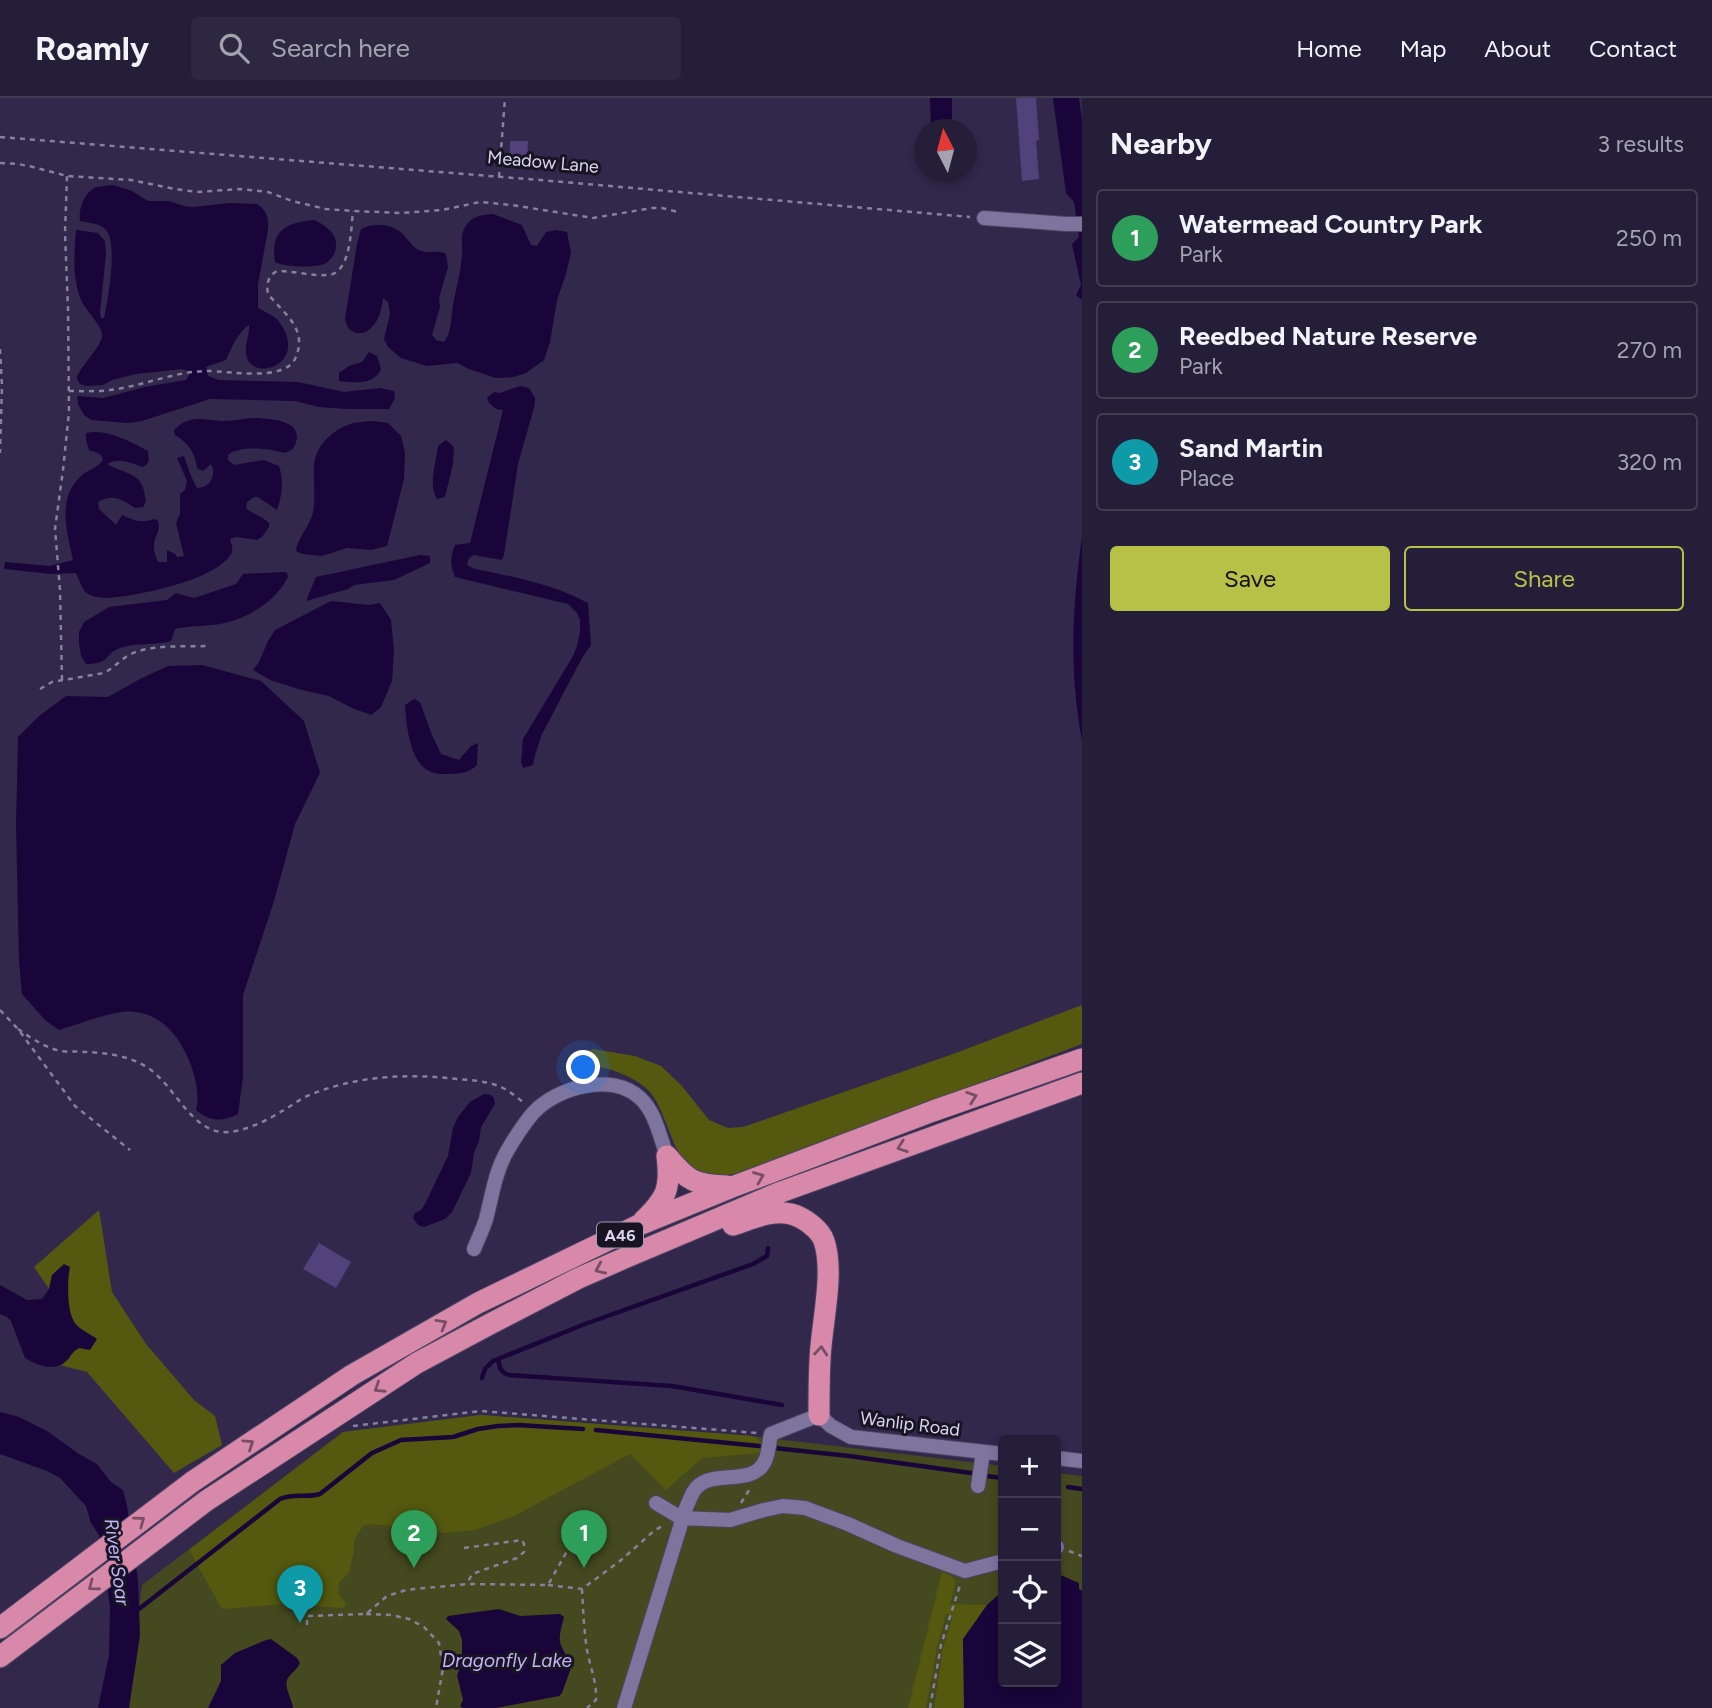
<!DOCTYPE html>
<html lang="en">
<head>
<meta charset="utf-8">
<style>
	body { margin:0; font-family:Figtree,sans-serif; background:#2d2741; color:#f1f3f6 }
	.controls { position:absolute; right:21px; bottom:21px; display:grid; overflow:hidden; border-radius:7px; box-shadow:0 4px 10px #0003 }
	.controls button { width:63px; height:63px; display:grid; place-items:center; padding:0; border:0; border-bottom:2px solid #423c53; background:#251e39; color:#f1f3f6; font:35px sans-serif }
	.compass { position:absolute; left:914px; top:21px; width:63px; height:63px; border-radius:50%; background:#251e39; box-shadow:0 4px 10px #0003; rotate:354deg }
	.you { position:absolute; left:584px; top:970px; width:24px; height:24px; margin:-18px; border:5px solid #fff; border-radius:50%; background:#1a73e8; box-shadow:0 0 0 10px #1a73e833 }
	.badge { display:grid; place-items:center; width:46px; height:46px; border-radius:50%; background:#b7c148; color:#fff; font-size:23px; font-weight:700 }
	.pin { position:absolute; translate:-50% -58px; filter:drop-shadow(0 2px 4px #0008) }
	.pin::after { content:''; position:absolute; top:37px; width:24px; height:21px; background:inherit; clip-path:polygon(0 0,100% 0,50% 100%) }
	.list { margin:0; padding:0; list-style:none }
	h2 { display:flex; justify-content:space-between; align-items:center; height:91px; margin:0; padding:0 28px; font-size:30px }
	h2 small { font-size:23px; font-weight:400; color:#a3a2ae }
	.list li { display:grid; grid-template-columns:46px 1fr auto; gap:21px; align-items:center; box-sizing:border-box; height:98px; margin:0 14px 14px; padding:0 14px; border:2px solid #423c53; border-radius:7px }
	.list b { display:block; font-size:26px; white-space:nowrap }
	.list p { margin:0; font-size:23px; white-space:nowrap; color:#a3a2ae }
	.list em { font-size:23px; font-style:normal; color:#a3a2ae }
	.actions { display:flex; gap:14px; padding:21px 28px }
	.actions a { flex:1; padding:16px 0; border:2px solid #b7c148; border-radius:7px; text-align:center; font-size:24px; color:#b7c148 }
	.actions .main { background:#b7c148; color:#111 }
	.icon { flex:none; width:38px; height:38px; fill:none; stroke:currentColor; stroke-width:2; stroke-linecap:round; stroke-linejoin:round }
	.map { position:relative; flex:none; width:1082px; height:1610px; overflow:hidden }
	header { display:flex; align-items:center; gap:42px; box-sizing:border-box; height:98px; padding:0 35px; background:#251e39; border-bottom:2px solid #423c53 }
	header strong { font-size:33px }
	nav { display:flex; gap:38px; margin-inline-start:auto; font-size:24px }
	.search { width:490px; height:63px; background:#2d2741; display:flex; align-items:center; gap:18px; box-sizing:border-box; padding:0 24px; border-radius:7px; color:#a3a2ae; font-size:26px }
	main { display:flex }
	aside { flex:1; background:#251e39 }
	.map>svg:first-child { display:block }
	.green { fill:#45491f }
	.forest { fill:#54590f }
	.water { fill:#190539 }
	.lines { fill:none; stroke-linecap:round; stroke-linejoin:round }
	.stream { stroke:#190539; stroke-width:4.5 }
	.building { fill:#51427b }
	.minor-casing { stroke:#4b4362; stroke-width:16 }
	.highway-casing { stroke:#4b4362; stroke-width:23 }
	.path { stroke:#87809e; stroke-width:2.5; stroke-dasharray:5 5; stroke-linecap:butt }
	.minor { stroke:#7e759f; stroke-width:14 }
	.highway { stroke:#d889a9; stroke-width:21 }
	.oneway { stroke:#784e66 }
	.labels { text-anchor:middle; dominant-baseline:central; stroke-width:6; stroke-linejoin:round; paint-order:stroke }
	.shield { fill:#181424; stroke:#a09cb1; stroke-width:2 }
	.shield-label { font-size:16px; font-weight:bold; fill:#dad6ed }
	.street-label { font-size:18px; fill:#dad6ed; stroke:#181424 }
	.water-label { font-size:19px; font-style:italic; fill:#c2b4f9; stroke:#181424 }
</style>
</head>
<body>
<header>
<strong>Roamly</strong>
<div class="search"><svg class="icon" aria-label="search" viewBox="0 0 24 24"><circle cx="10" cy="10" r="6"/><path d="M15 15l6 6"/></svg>Search here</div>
<nav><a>Home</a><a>Map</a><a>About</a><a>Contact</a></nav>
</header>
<main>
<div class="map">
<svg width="1082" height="1610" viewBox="0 0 1082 1610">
	<rect width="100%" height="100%" fill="#31284c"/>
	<path class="green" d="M481,1317L752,1338L1003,1368V1584H1056V1375L1082,1378V1610H126L142,1487L343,1334Z"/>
	<path class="forest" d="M1082,907V946L748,1073C733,1076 715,1081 700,1077C674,1070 668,1012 648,992C637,981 614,971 599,969C591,968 586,970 579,965L578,956L593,951L635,958L661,968L682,988L709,1022L728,1030L743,1029L953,956Z
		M99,1112L112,1194L146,1246L194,1302L215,1318L222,1347L174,1375L87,1274L60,1267L69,1261L71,1254L79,1250L75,1226L68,1210V1177H52L49,1191L34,1169Z
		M481,1317L752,1338L759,1342L763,1348L761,1355L702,1360L666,1392L630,1356L514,1418L475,1432L445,1435L372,1426L363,1428L354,1442V1453L349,1474L339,1485L338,1496L346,1505L344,1510L284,1506L222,1511L189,1452L343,1334Z
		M942,1474L950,1477L956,1483L950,1506L987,1507L963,1541L964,1610H934L943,1550L953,1518L946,1516L937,1549L926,1610H908Z"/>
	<path class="water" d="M930,0H952V31H931Z
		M1053,0H1079L1082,22V202L1076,197L1081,187L1072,146L1079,139L1074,104L1066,95Z
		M113,87L132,93L148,103H169L184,108L194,109L229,105L257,106C267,113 269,120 268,132L258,186V210C265,214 276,218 280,225C308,265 256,284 247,260C243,249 250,238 249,227C237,235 232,249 226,262L206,269L208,278L219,282L298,284L344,294L380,290L394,293L395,300L389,311H347L319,309L295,303L210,301L142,323L127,325L91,322L84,317L78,306L77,298L103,300L145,289L186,282L189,277L188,273L182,271L136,276L112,282L103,287L86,288L80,286C79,284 78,283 77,281C76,273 100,251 102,239C104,229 85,212 81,202C72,179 74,156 76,132L98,135L105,143L106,156L100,214L101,220H104C108,202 118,146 106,132C100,125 89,125 80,123C78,112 84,96 94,90C99,88 108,88 113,87Z
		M493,116L522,127L531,147L537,148L546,134L557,132L567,134L571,155L566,176L557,202L550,244L544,262L526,275L514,279L496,280L469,271L457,265L427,268L401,260L388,249L384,241L390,216L388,204L383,200C382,210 379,224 370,231C359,240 347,234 345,221L357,146L361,131C373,125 388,125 399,133C407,138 410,148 419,152C429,157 437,151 446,156L448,169L439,200L440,209L432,237L436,242L444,244C452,234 451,219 453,207C456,190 461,174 462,157C463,145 459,135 468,125C475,117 483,117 493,116Z
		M314,122C327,128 340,137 335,154C333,159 329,164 324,166C315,170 284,169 275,164C270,132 286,125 314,122Z
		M369,254L377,258L381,271C374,287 355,285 339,283V275L349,268L362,264Z
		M520,288L529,290L535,300V306L518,366L504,457L502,462L474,457L469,460L467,467L475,471C515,479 553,486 588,505L591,547L582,560L542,636L535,657L533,667L523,670L521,664L523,641L573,558L577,548L580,534V522L577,515L568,506L455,479C450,467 450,460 455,447L470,445L503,312L496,311L489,305L487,300L494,294L500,295Z
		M258,320C273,321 305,323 295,347C293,351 291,353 287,354C282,356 276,352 271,352C259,350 237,349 228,357V362L234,367L264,362L279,368C284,383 282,398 277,412L258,399H254L247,404L246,410C254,417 262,418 269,425V429L262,439L257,442L236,439L230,441C231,446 234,451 231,456C215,483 134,499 104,500C83,498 84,493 76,475L51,476L4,471L5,464L50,468L73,462C67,433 56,400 82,377C89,371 99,370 103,361L100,356L89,352L86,342V335C106,330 131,344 148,353C149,360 150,366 143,369C130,365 119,359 107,366C123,376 142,373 145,398C146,405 147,402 143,409L135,410C122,402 114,395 98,404L99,411L116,427L122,417C134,423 142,425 155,421L158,423C161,433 155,437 154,446C153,452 156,459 158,464H167V452L175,456L177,459L184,458L176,425L180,416V396L185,392L187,383L177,360L184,358L191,378L197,390C210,390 217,377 211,366L203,373L197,370C195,354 188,345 175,337L174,332C191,315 203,323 223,323C235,323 246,320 258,320Z
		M372,323L388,325L401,338L405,355L404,381L387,448L371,452L347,450L322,458L303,456L296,453C297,440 310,429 313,414C316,399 313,384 314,370C314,349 331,333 350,326C356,324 365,324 372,323Z
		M446,342L454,349L453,366L445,399L437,401C428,387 436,364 438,348Z
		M1082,439V643C1069,570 1072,511 1082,439Z
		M420,457L430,458V465L394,482L354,487L348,491L306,503L316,479Z
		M284,474L287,475L288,479C275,505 243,524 213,527C201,528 188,528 175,531L171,543C154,548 136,544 120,550C103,557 111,566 86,566L81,558L79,545V534L84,524L109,509L167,502L176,495L194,500L236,486L243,476Z
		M331,503L369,507L380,505L391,522L394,553L392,583L381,609L371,617L352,610L329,598L302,592L270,582L253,572L259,564L268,543L275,532Z
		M202,567L261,583L304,623L320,675L295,726L274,803L243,897V979L238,1016C221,1024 211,1024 196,1012C200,995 195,976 188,960C176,932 154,910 122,914C101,917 79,926 59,932L45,922L22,896L19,864L16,726L18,639L39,618L66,598L108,599L140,581L168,568Z
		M414,601L420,604L432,637L441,656L459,662L471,648L478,645L477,667C468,675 464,675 451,676C444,676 436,677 429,673C410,664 406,626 405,607Z
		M484,996L491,997L494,1000L495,1006L481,1029L479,1043L474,1055L471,1075L452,1114L445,1121L424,1129L418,1127L413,1120L415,1115L421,1112L425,1106L448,1058L453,1030L458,1019L470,1004Z
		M64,1166L70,1169C67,1181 67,1213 74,1224C79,1231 90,1236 97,1241L90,1252L79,1250C72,1254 72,1257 67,1262C56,1275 37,1267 25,1260L11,1223L7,1219L0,1216V1187L27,1202L42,1201L49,1191L52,1177Z
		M0,1314L19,1319L47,1333L79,1356L97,1366L111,1384L123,1392L127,1408L138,1482L140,1537L129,1610H98L109,1557L110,1508L99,1437L91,1425L86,1408L60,1380L47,1373L0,1356Z
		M1056,1475L1079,1485V1491L1082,1493V1610H964L963,1541L987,1507L997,1498L1003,1495V1584H1056Z
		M499,1511L520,1518L560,1516L564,1519C557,1546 558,1543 572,1567L562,1595L559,1598L496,1610H463L460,1608L463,1602L457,1577L462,1565V1542L459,1533L446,1521L448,1518Z
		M271,1541L297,1560L300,1565C297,1572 292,1574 288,1580C283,1588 292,1601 293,1610H208L221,1583V1567L235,1555L266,1542Z"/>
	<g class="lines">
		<path class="stream" d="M498,1261L500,1270L504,1275L509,1277L672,1288L782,1307
			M482,1280L485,1271L493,1263L585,1226L753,1166L767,1158L768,1150
			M596,1332L759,1348
			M774,1350L849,1358L971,1375
			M986,1378L1003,1380
			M1068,1389L1082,1391
			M139,1511L280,1401C293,1395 307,1400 320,1396L372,1355L401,1342L453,1339L478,1331L498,1328L518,1327L583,1331"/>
	</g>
	<path class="building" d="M1016,0H1036L1039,42L1036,43L1039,81L1022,83Z
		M510,43H528L527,67L509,66Z
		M319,1145L351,1164L336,1190L303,1171Z"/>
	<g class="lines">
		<defs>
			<path id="minor" d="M984,120L1066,126H1082
				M474,1151C478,1141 483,1131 486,1121C492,1098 495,1075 506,1055C514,1041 523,1027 533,1015C557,989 612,974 640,1000C655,1013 660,1039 667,1058
				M1056,1360L1082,1363
				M978,1388L983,1354
				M656,1405L681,1420L730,1422L764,1412L783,1408L805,1410L848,1426L897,1448L965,1473L1003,1463
				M1056,1449H1057
				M624,1610L680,1429C682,1420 685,1412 689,1403C691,1398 693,1393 697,1389C715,1371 753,1389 765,1363C769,1355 769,1344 771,1336L819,1317L831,1328L851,1339L1003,1356"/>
			<path id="highway" d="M667,1058C688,1083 694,1087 727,1088
				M643,1123C667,1100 671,1090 667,1058
				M733,1127C752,1121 772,1111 791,1116C803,1119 820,1131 824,1143C835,1175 821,1228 820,1262C819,1280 819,1299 819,1317
				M0,1530L192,1384L352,1277L478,1205L639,1127L732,1089L933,1013L1082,961
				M0,1559L206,1403L417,1265L490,1226L579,1180L627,1159L781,1094L1082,985"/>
		</defs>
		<use href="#minor" class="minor-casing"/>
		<use href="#highway" class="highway-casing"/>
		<path class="path" d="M0,39L540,82L970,119
			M0,65L18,66L33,69L67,78L131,82L175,91L197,94L240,91L268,94L292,103L326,111L353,113L402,115L442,112L480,104L512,107L593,120L652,110H662L678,114
			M499,79L505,0
			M0,251L2,288L0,355
			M69,293C85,293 101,294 117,291C148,286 177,273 208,273C229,273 283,284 295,261C309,231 284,216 268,196C266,186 268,178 277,173C294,173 311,178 328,177C351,176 351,130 353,113
			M62,582L60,492L55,431L63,372L69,314L68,211L65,135L67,78
			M40,591L52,584L104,575C114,570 121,561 131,556C153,546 183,549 207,548
			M0,912L18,931L75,1008L130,1052
			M18,931C31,940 44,949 60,953C69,954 78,953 87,954C107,955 131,958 148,970C175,987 192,1037 228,1034C246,1033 268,1022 282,1013C290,1009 297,1003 305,999C352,978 406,975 457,981C471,982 485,983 499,988C508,992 517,999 525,1006
			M353,1328L481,1313L757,1335
			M741,1405L751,1389
			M464,1450L522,1442L524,1446V1454L517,1460L472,1476L467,1486
			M1069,1453L1082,1458
			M548,1487L582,1491L620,1463L655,1432L665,1427
			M582,1491C583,1511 584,1532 587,1552C590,1569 597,1584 596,1602L587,1610
			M366,1516L391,1517L409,1521L424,1529L439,1545L443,1570L436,1610
			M307,1527V1518L366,1516L387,1498L406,1492L467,1486L548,1487L571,1446
			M930,1610L941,1547L961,1484"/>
		<use href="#minor" class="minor"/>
		<use href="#highway" class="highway"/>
	</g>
	<defs><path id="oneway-chevron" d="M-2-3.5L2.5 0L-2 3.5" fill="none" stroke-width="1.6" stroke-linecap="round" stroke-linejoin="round" transform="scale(1.75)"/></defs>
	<g class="oneway">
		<use href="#oneway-chevron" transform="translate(972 999) rotate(-19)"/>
		<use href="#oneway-chevron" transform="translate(902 1049) rotate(160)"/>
		<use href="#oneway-chevron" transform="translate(759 1079) rotate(-21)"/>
		<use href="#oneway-chevron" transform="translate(600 1171) rotate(156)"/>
		<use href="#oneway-chevron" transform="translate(442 1226) rotate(-30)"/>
		<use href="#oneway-chevron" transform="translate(821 1253) rotate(-85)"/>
		<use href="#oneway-chevron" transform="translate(379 1290) rotate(147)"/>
		<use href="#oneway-chevron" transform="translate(249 1346) rotate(-34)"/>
		<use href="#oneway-chevron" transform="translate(140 1423) rotate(-37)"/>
		<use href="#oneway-chevron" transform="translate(93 1488) rotate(143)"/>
	</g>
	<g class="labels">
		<rect class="shield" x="597" y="1124.5" width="46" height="25" rx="5"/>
		<g class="shield-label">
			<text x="620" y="1137">A46</text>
		</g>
		<g class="street-label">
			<text transform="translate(543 64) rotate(5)">Meadow Lane</text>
			<text transform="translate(910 1326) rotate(7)">Wanlip Road</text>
		</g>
		<g class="water-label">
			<text transform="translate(117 1464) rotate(82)">River Soar</text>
			<text x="507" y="1562">Dragonfly Lake</text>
		</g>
	</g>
</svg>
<div class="controls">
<button>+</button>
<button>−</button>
<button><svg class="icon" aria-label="locate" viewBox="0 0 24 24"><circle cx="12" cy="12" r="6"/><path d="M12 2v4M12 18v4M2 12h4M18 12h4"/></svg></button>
<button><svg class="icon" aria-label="layers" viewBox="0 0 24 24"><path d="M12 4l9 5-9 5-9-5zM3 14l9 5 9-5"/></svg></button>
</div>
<svg class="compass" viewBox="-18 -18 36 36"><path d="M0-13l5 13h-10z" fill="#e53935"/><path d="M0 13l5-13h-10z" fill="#a3a2ae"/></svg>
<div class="you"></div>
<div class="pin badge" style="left:584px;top:1470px;background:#2e9e5b">1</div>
<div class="pin badge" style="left:414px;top:1470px;background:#2e9e5b">2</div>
<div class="pin badge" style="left:300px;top:1525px;background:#0f9aa8">3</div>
</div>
<aside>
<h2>Nearby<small>3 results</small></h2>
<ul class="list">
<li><span class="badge" style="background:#2e9e5b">1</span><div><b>Watermead Country Park</b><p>Park</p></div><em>250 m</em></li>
<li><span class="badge" style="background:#2e9e5b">2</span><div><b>Reedbed Nature Reserve</b><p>Park</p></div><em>270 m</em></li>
<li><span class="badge" style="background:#0f9aa8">3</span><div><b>Sand Martin</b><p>Place</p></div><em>320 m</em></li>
</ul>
<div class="actions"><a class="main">Save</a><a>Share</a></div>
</aside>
</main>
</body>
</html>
